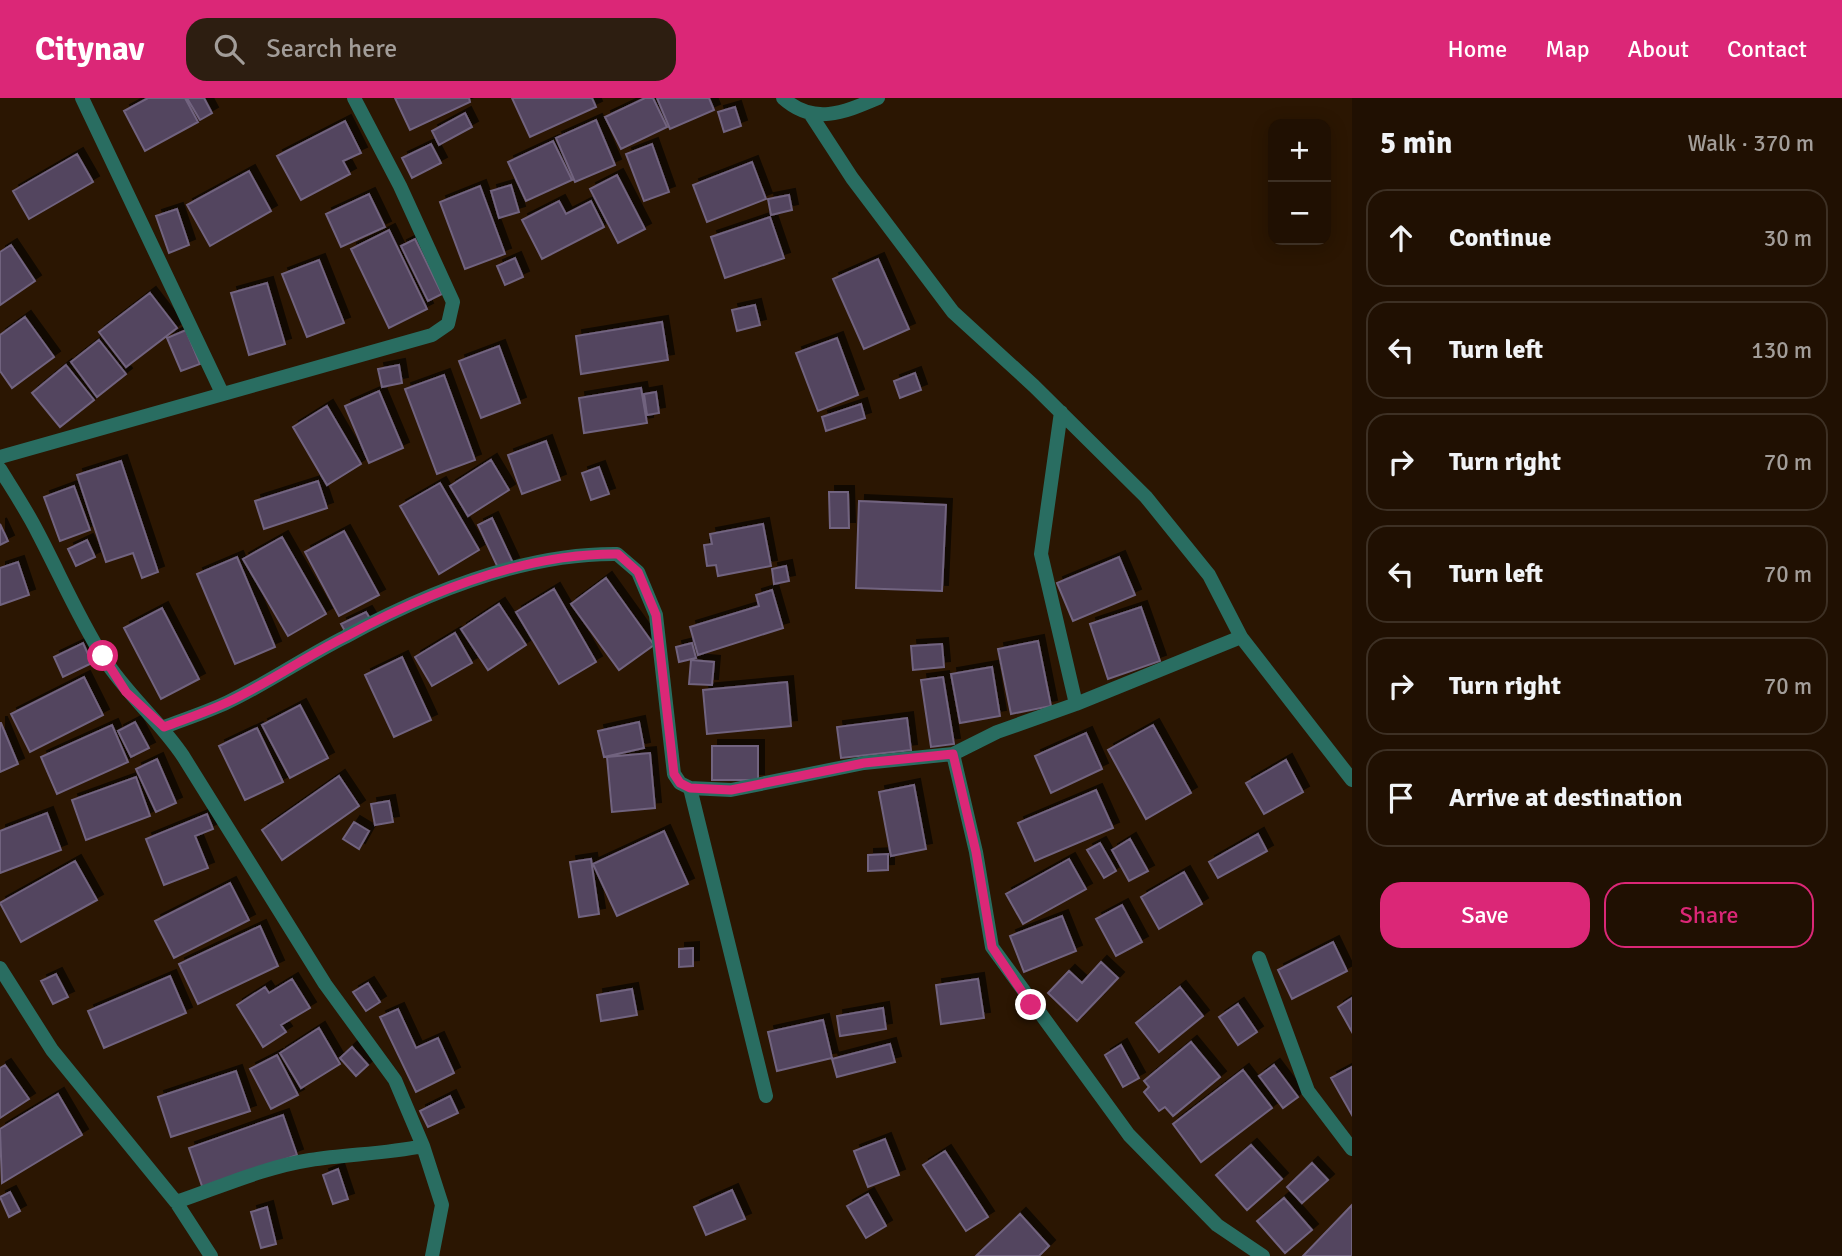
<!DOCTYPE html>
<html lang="en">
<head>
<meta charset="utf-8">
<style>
	body { margin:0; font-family:Signika,sans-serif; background:#2d1e11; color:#f1f3f6 }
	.controls { position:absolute; right:21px; top:21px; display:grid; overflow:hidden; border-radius:14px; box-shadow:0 4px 18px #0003 }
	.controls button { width:63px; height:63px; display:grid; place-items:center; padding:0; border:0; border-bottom:2px solid #3d3024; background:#201002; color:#f1f3f6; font:35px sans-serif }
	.stop { position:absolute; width:21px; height:21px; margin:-16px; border:5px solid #db2777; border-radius:50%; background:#fff }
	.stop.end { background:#db2777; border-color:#fff; box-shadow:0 2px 7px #0008 }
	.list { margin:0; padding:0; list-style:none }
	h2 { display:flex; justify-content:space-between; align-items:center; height:91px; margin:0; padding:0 28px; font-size:30px }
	h2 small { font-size:23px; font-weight:400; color:#a29d99 }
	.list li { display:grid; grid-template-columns:46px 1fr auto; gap:21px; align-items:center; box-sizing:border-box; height:98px; margin:0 14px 14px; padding:0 14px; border:2px solid #3d3024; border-radius:21px }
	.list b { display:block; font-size:26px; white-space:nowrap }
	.list em { font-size:23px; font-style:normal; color:#a29d99 }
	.actions { display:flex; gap:14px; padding:21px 28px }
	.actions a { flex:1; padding:16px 0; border:2px solid #db2777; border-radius:21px; text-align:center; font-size:24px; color:#db2777 }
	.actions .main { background:#db2777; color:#fff }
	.icon { flex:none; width:38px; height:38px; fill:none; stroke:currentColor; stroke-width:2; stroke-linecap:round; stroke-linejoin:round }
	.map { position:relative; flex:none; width:1352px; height:1158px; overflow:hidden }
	header { display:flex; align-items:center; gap:42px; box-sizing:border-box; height:98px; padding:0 35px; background:#db2777; color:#fff }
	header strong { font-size:33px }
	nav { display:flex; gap:38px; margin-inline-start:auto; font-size:24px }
	.search { width:490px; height:63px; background:#2d1e11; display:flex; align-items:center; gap:18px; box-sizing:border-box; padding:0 24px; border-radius:21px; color:#a29d99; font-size:26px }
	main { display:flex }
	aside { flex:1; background:#201002 }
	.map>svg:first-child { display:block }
	.building { fill:#52445f; stroke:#71637f; stroke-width:2; filter:url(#shadow) }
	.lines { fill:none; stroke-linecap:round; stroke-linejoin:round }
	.street { stroke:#296d61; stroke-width:14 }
	.route { stroke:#db2777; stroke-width:9 }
</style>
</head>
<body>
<header>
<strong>Citynav</strong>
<div class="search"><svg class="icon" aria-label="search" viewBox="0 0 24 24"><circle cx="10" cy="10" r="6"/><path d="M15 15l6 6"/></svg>Search here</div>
<nav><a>Home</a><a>Map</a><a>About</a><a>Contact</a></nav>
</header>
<main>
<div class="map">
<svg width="1352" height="1158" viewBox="0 0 1352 1158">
	<defs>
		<filter id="shadow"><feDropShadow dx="6" dy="-6" stdDeviation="0" flood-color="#0009"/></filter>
	</defs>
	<rect width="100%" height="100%" fill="#2b1602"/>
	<path class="building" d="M148,0H185L198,24L145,53L124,13Z
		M187,0H204L212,15L200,22Z
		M395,0H469L470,4L410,32Z
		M512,0H592L596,9L530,39Z
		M645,0H653L667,29L621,51L605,19Z
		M657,0H709L714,12L670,31Z
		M735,9L741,28L724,34L718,14Z
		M465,15L472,29L439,47L432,33Z
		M596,22L615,67L575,84L556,40Z
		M345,23L361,55L343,63L350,76L301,102L277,58Z
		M553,43L572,82L526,103L508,64Z
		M431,46L441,65L412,80L402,60Z
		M652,46L669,94L644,103L626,56Z
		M77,56L93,84L29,121L13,93Z
		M752,64L766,101L707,124L693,87Z
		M249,73L271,113L210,148L187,107Z
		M617,77L645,131L618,145L590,91Z
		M511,87L519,114L499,120L491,93Z
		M480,88L505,156L465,171L440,104Z
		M369,96L385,129L341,149L326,116Z
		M789,97L792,112L771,117L768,101Z
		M559,103L566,116L591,103L604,129L542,161L522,122Z
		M177,111L189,147L169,155L156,118Z
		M770,119L784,160L725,180L711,139Z
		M389,132L427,211L389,230L351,151Z
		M415,141L442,196L428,203L401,148Z
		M11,147L35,183L0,207V154Z
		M515,160L523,179L505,187L497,168Z
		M878,161L909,231L864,251L833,181Z
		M319,162L344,225L307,239L282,176Z
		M267,185L285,246L249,257L231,195Z
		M150,195L177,230L126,269L99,234Z
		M755,207L760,227L737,233L732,212Z
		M25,219L54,259L12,290L0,273V237Z
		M662,224L668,262L581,276L576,238Z
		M186,232L200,266L181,273L167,240Z
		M837,240L858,297L818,313L796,255Z
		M99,242L126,276L97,299L71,264Z
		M499,248L520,305L481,320L459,263Z
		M66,267L94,302L60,329L32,295Z
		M399,267L402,285L382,289L378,271Z
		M915,275L921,292L900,300L894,283Z
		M444,277L475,362L437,376L405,291Z
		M641,290L647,325L584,335L579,300Z
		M379,293L403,350L369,365L345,308Z
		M656,294L659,315L647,317L644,296Z
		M861,306L865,320L826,333L822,319Z
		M327,308L361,366L327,387L293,329Z
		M546,343L560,382L522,396L508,357Z
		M491,362L509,392L468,418L450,388Z
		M121,363L158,474L142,480L133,455L106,464L77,377Z
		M599,369L609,396L591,402L582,375Z
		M318,383L327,410L264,431L255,403Z
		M440,385L479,452L439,476L400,408Z
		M74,388L90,432L60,443L44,399Z
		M829,394H848L849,430H830Z
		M859,403L946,407L942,493L856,490Z
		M492,420L513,465L499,472L478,427Z
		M0,426L8,443L0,447Z
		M763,426L771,468L718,478L716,467L707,468L704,447L712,446L710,436Z
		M344,433L379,497L339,518L305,454Z
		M282,439L326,516L288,538L243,461Z
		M87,442L95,459L76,468L68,451Z
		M237,459L275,549L235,566L197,476Z
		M1119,459L1135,497L1073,523L1057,485Z
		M18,464L29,497L0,507V470Z
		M786,468L789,483L774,486L772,471Z
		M606,480L654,547L619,572L571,506Z
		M554,491L596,564L559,586L516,514Z
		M772,492L783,530L698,557L690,529L759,508L756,497Z
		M499,506L526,547L488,572L461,531Z
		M1141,509L1160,563L1108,581L1090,526Z
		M162,510L199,581L161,601L124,530Z
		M366,514L371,522L346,535L341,526Z
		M455,535L472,565L432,588L415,559Z
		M1038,543L1051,608L1011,616L998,551Z
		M83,545L92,565L63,579L54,559Z
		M692,545L696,560L679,564L676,549Z
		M942,546L944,569L913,572L911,548Z
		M402,559L431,622L394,639L365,577Z
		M691,562L714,564L712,587L689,586Z
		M992,569L1000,618L960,625L951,576Z
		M84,579L103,617L30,654L11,616Z
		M943,579L954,646L931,649L921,582Z
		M787,584L791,628L707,636L703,592Z
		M300,607L328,660L290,680L262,627Z
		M907,620L911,652L841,660L837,629Z
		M135,624L149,650L131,659L118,633Z
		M639,624L644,650L604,659L598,633Z
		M1,625L18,666L0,674V625Z
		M112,627L128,664L57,696L41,659Z
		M1153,627L1191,695L1146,721L1108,652Z
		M257,630L283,684L245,702L219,648Z
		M1086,635L1102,671L1051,695L1035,658Z
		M712,648H758V682H712Z
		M650,655L655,710L612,714L607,659Z
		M157,661L176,705L156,714L136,671Z
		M1286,662L1303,694L1264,716L1246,685Z
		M339,678L359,708L282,762L262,732Z
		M136,679L150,718L86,742L72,702Z
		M914,687L926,751L891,758L879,694Z
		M1096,692L1113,730L1035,763L1018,725Z
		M389,703L393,724L375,727L371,706Z
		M47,715L61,752L0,775V733Z
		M207,716L213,731L195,738L208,770L164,787L146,741Z
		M354,724L369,733L359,751L343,741Z
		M664,733L688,786L617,818L593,766Z
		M1258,736L1267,753L1218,780L1209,764Z
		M1130,741L1148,773L1129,783L1112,752Z
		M1100,745L1116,773L1104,780L1087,752Z
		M888,756V772L868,773V757Z
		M591,761L599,816L579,819L570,764Z
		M1069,761L1086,791L1023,826L1006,796Z
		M75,763L97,802L21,844L0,805Z
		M1184,774L1202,806L1159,831L1141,799Z
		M230,785L249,822L174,860L155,823Z
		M1122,807L1142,844L1116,858L1096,821Z
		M1062,818L1076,853L1024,874L1010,838Z
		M260,828L278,868L198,906L179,866Z
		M1333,844L1347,873L1292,901L1278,872Z
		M693,850V868L679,869V851Z
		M1101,864L1118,880L1077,923L1048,895L1069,873L1082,885Z
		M56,876L68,899L53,906L41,883Z
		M170,878L186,915L104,950L88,913Z
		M292,881L310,910L281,927L286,934L263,949L237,907L265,889L269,895Z
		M978,881L984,920L941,926L936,887Z
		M368,885L380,904L366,913L353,894Z
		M1180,889L1203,918L1159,954L1136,925Z
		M632,891L637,917L601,923L597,897Z
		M1352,900V934L1338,909Z
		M1238,906L1257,934L1238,947L1219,919Z
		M883,910L886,931L840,938L837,918Z
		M398,911L416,950L438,940L454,975L416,994L380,919Z
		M823,922L832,960L777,973L768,934Z
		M319,930L340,966L301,990L280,955Z
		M1191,944L1220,979L1173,1018L1165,1009L1159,1013L1144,994L1149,989L1144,983Z
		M890,946L895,964L837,979L832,961Z
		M1121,947L1139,980L1123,989L1105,957Z
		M352,949L368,967L356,978L340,960Z
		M277,957L298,997L271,1011L250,971Z
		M5,967L29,1001L0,1020V970Z
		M1274,967L1298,999L1283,1010L1259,978Z
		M1352,969V1017L1331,980Z
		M1243,972L1272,1010L1201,1064L1173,1026Z
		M236,973L250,1013L171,1039L158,999Z
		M58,996L82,1037L2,1085L0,1031Z
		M450,998L458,1015L428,1029L420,1013Z
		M283,1017L297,1057L203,1091L189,1050Z
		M885,1041L899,1077L868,1089L854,1053Z
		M1251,1047L1282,1081L1247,1112L1216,1077Z
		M945,1053L988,1119L966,1133L923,1067Z
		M1312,1065L1328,1082L1302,1105L1287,1089Z
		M338,1071L348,1101L333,1106L323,1077Z
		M732,1092L745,1121L706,1137L694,1109Z
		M10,1094L20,1113L9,1119L0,1099Z
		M868,1096L886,1128L866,1140L847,1108Z
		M1284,1100L1312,1132L1285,1155L1257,1123Z
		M1352,1107V1158H1303Z
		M267,1109L276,1146L261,1150L251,1114Z
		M1020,1116L1049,1148L1039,1158H976Z"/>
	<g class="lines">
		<path class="street" d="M82,0L222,295
			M783,0C814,28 845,14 878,0
			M811,17L852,80L953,214L1034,288L1146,399L1209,477L1241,539L1352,682
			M1061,314L1041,456L1076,606
			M0,359L432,237L448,226L453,204L400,88L354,0
			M0,371C13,392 27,413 38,435C60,477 78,519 103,559C126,596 159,622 183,658L325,886L395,982L423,1048C385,1056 348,1056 310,1062C265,1069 220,1089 176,1104
			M164,629C185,621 207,614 228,604C268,585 305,559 345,539C426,495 525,455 617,456L638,474L656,517L674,676L680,685L690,690L731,692L864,665L953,656L997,634L1076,606L1241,539
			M953,656L976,754L992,849L1129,1037L1217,1127L1263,1158
			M690,690L766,998
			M1259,860L1308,993L1352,1051
			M0,870L52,952L176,1104L211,1158
			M423,1048L442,1107L432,1158"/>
	</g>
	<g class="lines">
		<path class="route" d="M103,558L126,594L164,629C185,621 207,614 228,604C268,585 305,559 345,539C426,495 525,455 618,456L638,474L656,517L674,676L680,685L690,690L731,692L864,665L953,656L976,754L992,849L1031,907"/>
	</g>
</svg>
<div class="controls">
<button>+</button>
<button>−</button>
</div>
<div class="stop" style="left:103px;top:558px"></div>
<div class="stop end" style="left:1031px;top:907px"></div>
</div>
<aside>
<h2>5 min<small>Walk · 370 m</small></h2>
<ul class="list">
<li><svg class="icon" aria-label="ahead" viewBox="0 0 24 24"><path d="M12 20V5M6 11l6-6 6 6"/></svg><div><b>Continue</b></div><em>30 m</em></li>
<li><svg class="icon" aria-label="left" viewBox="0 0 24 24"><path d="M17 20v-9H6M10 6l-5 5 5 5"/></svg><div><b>Turn left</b></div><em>130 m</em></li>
<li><svg class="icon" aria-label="right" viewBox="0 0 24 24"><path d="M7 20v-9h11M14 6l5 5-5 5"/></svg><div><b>Turn right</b></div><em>70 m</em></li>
<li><svg class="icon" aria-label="left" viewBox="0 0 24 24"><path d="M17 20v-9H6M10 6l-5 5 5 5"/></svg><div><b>Turn left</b></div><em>70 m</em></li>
<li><svg class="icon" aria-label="right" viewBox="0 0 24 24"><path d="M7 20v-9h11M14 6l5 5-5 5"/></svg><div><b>Turn right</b></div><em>70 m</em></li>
<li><svg class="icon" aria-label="arrive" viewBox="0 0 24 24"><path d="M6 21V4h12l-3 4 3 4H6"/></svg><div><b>Arrive at destination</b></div></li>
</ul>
<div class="actions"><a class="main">Save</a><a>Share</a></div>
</aside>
</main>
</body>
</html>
